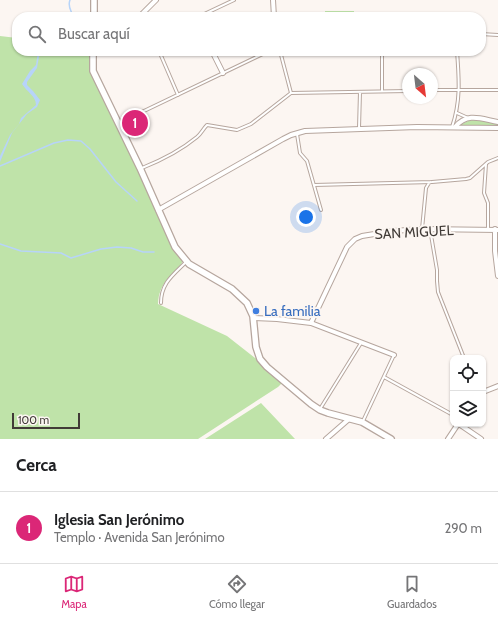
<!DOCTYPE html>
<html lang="es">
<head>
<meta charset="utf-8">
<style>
	body { margin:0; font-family:Cabin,sans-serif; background:#f6f6f6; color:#202124 }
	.controls { position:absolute; right:12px; bottom:12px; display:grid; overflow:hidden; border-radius:8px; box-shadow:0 1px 3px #0004 }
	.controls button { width:36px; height:36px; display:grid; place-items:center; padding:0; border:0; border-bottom:1px solid #e0e0e0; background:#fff; color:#202124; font:20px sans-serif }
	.compass { position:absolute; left:402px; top:68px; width:36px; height:36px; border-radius:50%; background:#fff; box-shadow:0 1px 3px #0004; rotate:152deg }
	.scale { position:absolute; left:12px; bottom:10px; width:68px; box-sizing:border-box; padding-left:4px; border:2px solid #413b37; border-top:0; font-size:11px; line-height:14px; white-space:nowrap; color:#413b37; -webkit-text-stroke:3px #fcf6f2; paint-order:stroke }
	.you { position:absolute; left:306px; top:217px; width:14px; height:14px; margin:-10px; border:3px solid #fff; border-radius:50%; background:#1a73e8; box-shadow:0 0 0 6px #1a73e833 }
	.badge { display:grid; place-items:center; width:26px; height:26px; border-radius:50%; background:#db2777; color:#fff; font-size:13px; font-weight:700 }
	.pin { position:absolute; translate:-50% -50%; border:2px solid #fff; box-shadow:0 1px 4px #0006 }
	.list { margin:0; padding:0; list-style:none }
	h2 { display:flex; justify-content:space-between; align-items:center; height:52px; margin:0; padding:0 16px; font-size:17px }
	h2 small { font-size:13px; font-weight:400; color:#757577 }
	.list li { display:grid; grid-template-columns:26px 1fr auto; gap:12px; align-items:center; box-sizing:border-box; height:72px; padding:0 16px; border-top:1px solid #e0e0e0 }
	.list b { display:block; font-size:15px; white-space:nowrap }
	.list p { margin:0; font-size:13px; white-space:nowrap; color:#757577 }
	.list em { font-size:13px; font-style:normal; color:#757577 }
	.icon { flex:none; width:22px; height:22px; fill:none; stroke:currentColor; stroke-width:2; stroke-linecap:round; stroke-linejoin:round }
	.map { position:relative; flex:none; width:498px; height:439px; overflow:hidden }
	.search { position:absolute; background:#fff; box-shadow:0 1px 3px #0004; left:12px; right:12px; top:12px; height:44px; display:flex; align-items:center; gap:10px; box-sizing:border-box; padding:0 14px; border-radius:16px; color:#757577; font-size:15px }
	.sheet { height:124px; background:#fff }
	nav { display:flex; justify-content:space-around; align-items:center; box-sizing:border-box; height:56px; border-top:1px solid #e0e0e0; background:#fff; font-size:11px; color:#757577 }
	nav a { display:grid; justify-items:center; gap:2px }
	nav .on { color:#db2777 }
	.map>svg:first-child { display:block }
	.green { fill:#bfe3a9 }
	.water { fill:#b7d4f9 }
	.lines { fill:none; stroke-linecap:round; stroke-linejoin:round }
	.stream { stroke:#b7d4f9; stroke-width:1.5 }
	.lane-casing { stroke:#b6a69e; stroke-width:4 }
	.street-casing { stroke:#b6a69e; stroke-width:6 }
	.secondary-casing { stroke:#b6a69e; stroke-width:8 }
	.lane { stroke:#fff; stroke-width:2 }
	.street { stroke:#fff; stroke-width:4 }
	.secondary { stroke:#fff; stroke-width:5.5 }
	.shop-dot { fill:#3f7fe0; stroke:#fcf6f2; stroke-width:1.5 }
	.labels { text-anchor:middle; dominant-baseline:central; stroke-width:4; stroke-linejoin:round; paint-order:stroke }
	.street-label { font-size:14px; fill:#413b37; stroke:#fcf6f2 }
	.shop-label { font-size:14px; fill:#366cbe; stroke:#fcf6f2; text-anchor:start }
</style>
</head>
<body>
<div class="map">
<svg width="498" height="439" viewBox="0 0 498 439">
	<rect width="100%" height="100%" fill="#fcf6f2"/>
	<path class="green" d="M325,11H354V17H325Z
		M0,36L17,38V51H91V70L139,172L169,241L176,253L182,260V263C170,278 159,283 158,304L227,336L259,361L281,381V384L278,387L198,439H0Z
		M478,119L498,123V127L458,126L470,120Z
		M261,403L295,439H205Z"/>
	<path class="water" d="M38,51H40L37,68L27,82V85L33,91L40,100L37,107L27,114L12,133L0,162V156L10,135L19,124L21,118L36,105C36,96 27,92 22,84L30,71L36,65Z"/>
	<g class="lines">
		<path class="stream" d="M70,0C67,7 72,11 73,17
			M0,166L54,143L68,140L81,141L90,149L116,182L137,201
			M0,244L21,251L61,253L71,258L101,249L117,247L131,248L143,252H154"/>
		<defs>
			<path id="lane" d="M198,17L234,0
				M481,34L498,35
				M159,51L178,95
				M280,51L291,93
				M382,51V91
				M432,90H498
				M457,113L468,118
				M119,123L269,51
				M452,127C461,101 459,78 457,51
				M359,128L360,92
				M297,134L300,153L307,161L321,210
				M486,164L484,193L488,203V229
				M142,168C162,160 180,151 197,137C201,134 203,129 207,125L237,130L251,124L291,93L408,91
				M314,185L432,182L466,179L470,178L488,162L498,158
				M422,229L426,188L429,183L431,182
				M430,229L437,270V281L438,292L464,358
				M161,303C161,283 173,275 186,262
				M384,377L453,415
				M320,409L361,343
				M363,421L394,355"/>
			<path id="street" d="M273,0L274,17
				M139,17L156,0
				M212,51L223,73
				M455,127C468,112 481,119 498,122
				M158,210L283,139L291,135L305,131L417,127L498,128
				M495,229V251L498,276
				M254,318L277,319L311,323L394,355
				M311,323L347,247L355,239L362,236L393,231L422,229L498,230
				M483,392L498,386
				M459,424L481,439
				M326,439L349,419
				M448,439L458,424"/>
			<path id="secondary" d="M94,17V0
				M93,51V71L140,168L175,247L189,264L232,289L247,303L253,316L256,347L260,359L267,367L286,383L311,404L320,410L328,413L362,422L391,439"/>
		</defs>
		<use href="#lane" class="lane-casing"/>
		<use href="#street" class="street-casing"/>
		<use href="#secondary" class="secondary-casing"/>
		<use href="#lane" class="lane"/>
		<use href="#street" class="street"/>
		<use href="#secondary" class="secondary"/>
	</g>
	<circle class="shop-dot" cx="256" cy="311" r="4"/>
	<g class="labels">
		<g class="street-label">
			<text transform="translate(414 232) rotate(-3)">SAN MIGUEL</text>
		</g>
		<g class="shop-label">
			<text x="264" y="311">La familia</text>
		</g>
	</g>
</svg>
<div class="controls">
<button><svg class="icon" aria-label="locate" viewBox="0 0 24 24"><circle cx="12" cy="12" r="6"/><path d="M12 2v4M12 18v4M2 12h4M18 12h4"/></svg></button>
<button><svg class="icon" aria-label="layers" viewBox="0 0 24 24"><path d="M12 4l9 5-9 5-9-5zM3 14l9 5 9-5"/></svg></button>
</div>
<svg class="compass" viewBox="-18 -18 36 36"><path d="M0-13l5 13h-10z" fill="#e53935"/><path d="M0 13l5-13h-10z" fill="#757577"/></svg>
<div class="scale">100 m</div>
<div class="you"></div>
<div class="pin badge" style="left:135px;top:123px">1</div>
<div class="search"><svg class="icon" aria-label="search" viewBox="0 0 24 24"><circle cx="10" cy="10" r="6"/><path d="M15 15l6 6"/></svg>Buscar aquí</div>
</div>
<section class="sheet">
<h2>Cerca<small></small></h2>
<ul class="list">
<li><span class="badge">1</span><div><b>Iglesia San Jerónimo</b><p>Templo · Avenida San Jerónimo</p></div><em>290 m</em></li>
</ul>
</section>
<nav>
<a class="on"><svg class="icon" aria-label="map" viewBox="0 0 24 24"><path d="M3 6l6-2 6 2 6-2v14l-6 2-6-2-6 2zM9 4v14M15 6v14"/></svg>Mapa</a>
<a><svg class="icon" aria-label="directions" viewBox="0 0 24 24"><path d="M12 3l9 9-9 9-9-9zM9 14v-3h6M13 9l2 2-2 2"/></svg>Cómo llegar</a>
<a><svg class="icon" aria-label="saved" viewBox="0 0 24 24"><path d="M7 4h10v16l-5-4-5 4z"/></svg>Guardados</a>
</nav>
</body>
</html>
